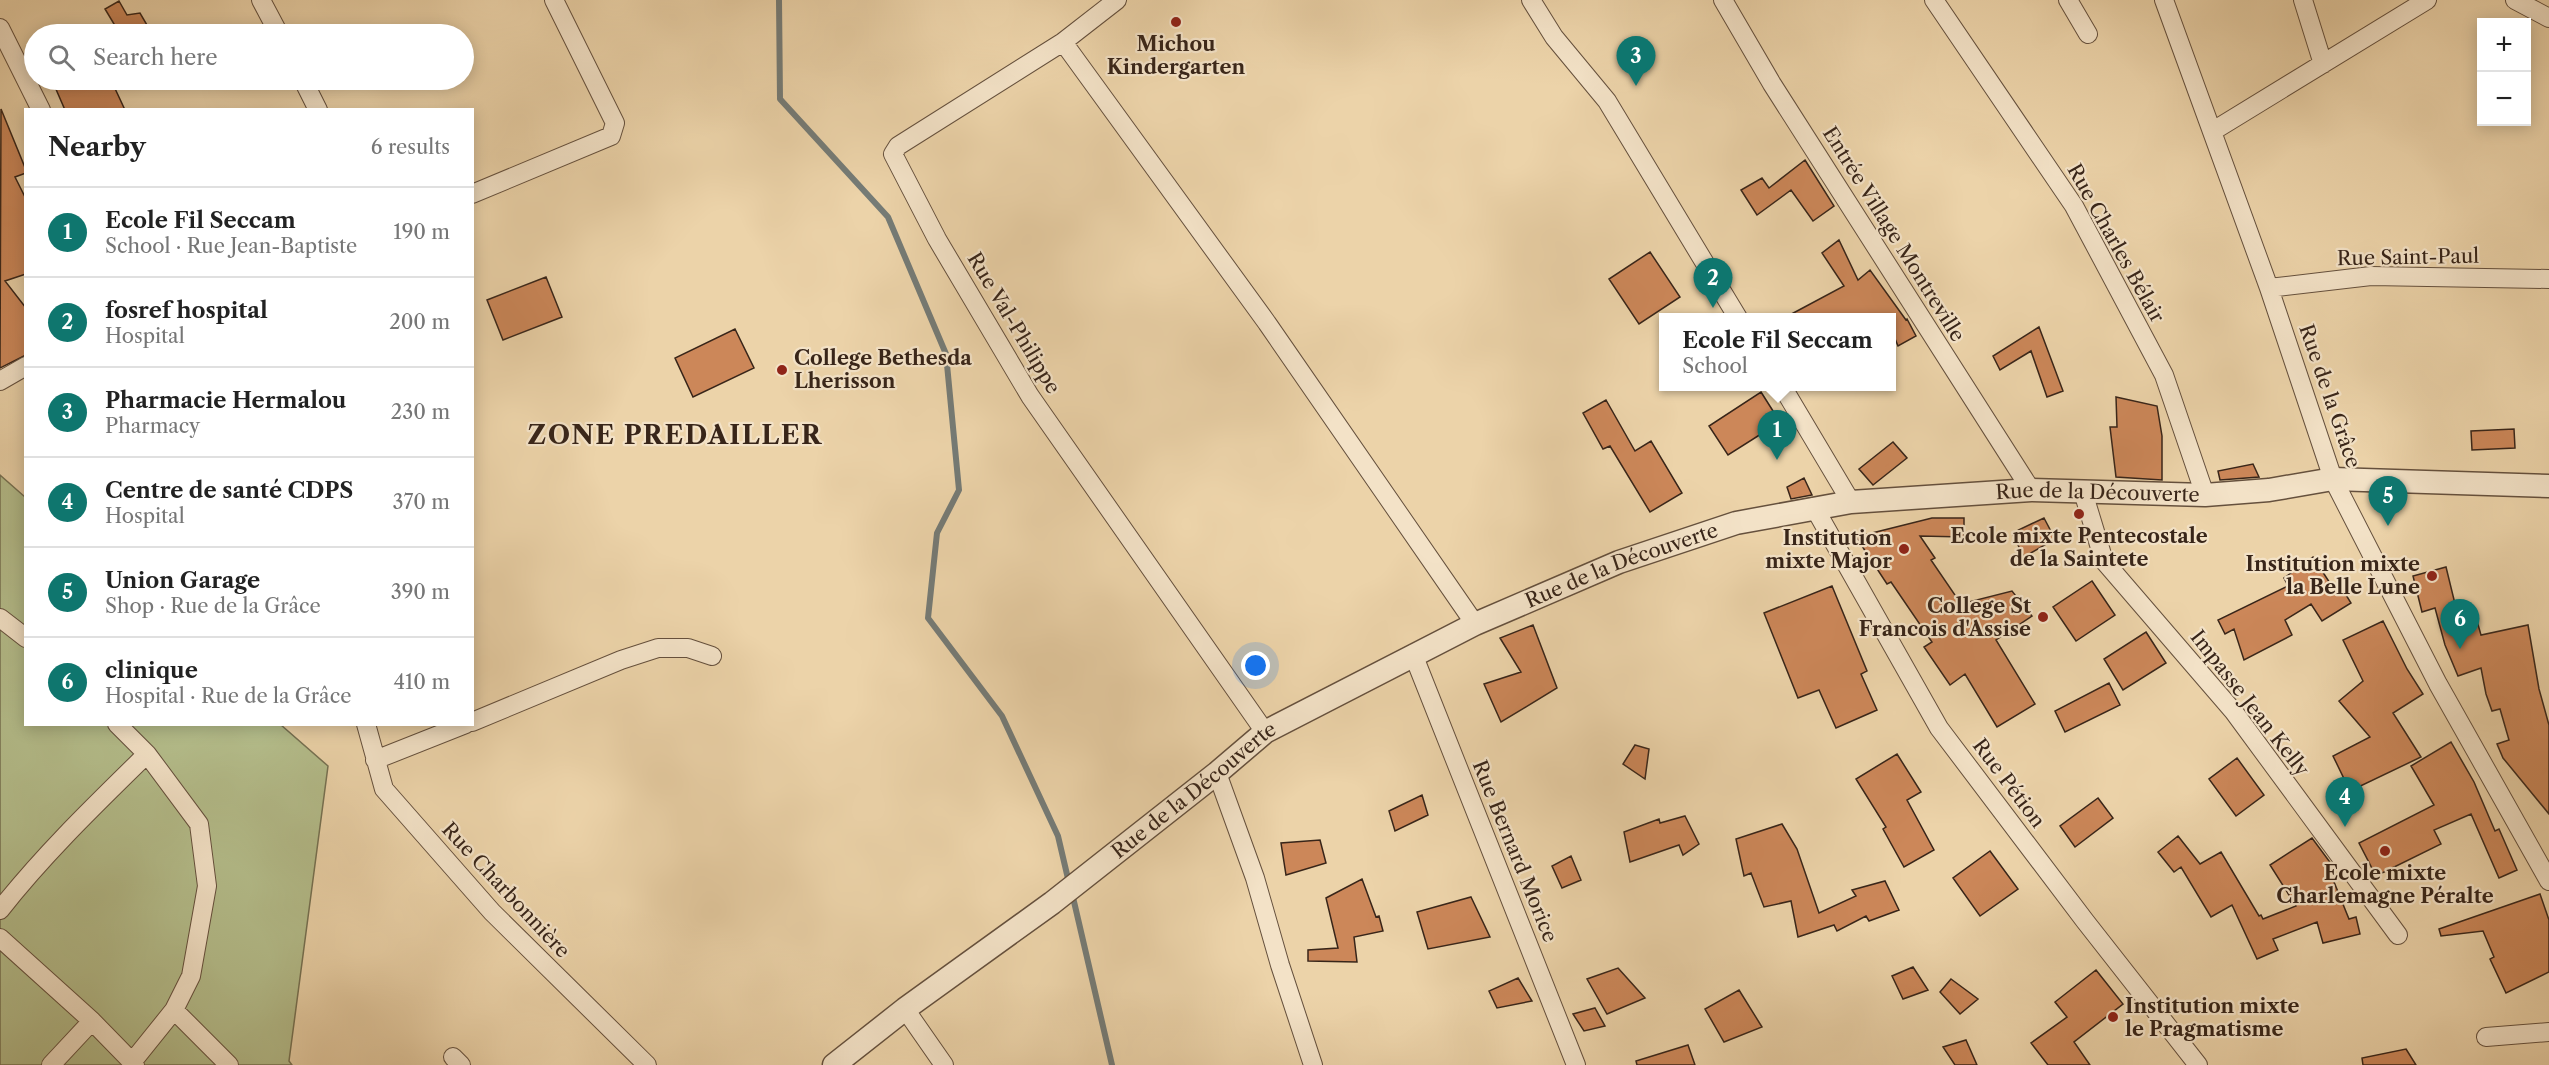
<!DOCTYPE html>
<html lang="en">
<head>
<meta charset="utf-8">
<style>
	body { margin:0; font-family:"Libre Caslon Text",serif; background:#f2f2f2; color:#222 }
	.controls { position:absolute; right:18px; top:18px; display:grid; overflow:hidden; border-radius:0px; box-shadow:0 3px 15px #0003 }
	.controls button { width:54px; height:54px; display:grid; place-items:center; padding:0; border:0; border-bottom:2px solid #e0e0e0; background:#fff; color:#222; font:30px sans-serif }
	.you { position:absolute; left:1256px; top:666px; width:21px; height:21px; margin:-15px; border:4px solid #fff; border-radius:50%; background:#1a73e8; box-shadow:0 0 0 9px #1a73e833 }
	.badge { display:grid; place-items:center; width:39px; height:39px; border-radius:50%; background:#0f766e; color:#fff; font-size:20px; font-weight:700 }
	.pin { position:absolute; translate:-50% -50px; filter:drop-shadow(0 2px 3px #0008) }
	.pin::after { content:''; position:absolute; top:32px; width:21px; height:18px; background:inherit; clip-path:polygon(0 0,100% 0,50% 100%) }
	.popup { position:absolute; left:1659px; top:313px; width:237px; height:78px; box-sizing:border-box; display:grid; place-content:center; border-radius:0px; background:#fff; filter:drop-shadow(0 2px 4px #0005); font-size:20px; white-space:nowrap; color:#767676 }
	.popup b { font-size:22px; color:#222 }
	.popup::after { content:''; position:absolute; left:50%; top:100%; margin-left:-12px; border:12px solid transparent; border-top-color:#fff }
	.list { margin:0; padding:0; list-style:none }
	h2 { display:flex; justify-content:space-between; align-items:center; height:78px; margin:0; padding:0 24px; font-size:26px }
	h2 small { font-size:20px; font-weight:400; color:#767676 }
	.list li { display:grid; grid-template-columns:39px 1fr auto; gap:18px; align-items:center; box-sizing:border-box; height:90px; padding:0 24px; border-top:2px solid #e0e0e0 }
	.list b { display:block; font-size:22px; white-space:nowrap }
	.list p { margin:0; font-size:20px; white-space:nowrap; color:#767676 }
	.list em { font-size:20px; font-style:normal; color:#767676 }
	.icon { flex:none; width:33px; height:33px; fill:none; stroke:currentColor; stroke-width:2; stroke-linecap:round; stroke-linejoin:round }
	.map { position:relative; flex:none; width:2549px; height:1065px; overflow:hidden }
	.search { position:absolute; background:#fff; box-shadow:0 3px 15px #0003; left:24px; top:24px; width:450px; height:66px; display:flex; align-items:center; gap:15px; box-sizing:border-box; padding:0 21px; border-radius:33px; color:#767676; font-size:22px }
	.panel { position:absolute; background:#fff; box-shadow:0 3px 15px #0003; left:24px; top:108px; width:450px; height:618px; border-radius:0px }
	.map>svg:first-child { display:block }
	.green { fill:#b4bd8b; stroke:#767152; stroke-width:1.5 }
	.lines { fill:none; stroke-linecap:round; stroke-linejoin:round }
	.stream { stroke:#757b76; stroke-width:6 }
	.building { fill:#cc8759; stroke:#382519; stroke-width:1.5 }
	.minor-casing { stroke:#65503d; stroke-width:20 }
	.tertiary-casing { stroke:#65503d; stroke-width:25 }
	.minor { stroke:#f3e2c7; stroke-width:18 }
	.tertiary { stroke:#f3e2c7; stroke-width:22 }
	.poi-dot { fill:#8f2418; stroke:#f3e2c7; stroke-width:2 }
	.labels { text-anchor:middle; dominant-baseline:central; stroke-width:4.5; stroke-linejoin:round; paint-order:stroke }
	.poi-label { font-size:20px; font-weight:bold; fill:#382519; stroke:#f3e2c7 }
	.street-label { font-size:20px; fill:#382519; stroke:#f3e2c7 }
	.district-label { font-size:26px; font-weight:bold; letter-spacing:1.5px; fill:#382519; stroke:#f3e2c7 }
</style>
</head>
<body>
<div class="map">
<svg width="2549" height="1065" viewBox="0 0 2549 1065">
	<rect width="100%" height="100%" fill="#ecd3a9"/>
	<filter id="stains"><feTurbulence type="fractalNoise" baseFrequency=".00333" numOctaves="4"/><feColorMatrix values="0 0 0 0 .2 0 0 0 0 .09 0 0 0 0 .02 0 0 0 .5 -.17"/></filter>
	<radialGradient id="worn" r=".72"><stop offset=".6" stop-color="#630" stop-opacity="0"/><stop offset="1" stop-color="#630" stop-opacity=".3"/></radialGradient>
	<path class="green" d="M0,475L25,497L26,724L281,725L328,766L289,1061L292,1065H0Z"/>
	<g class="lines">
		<path class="stream" d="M779,0L780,99L888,217L946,354L959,490L937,533L928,618L1002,716L1058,836L1069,883
			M1072,893L1112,1065"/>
	</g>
	<path class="building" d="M119,1L127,15L140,13L147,25L132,34H120L105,9Z
		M52,80H111L125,110H65Z
		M1,109L26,170V173L15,177L26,199V274L5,281L26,308V355L0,368Z
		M1805,160L1834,206L1813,221L1791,190L1757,215L1741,190L1762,178L1769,188Z
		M1839,240L1858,280L1870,270L1906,320L1907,319L1916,336L1898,346L1891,329V318H1784L1844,286L1822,253Z
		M1650,252L1680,297L1639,324L1609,279Z
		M546,277L562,317L503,340L487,300Z
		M2039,327L2063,391L2047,397L2031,351L2000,370L1993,356Z
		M735,329L754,368L693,397L675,358Z
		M1761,392L1780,422L1728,455L1709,426Z
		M2116,397L2157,406L2162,436V480L2116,477L2110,427H2117Z
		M1606,400L1635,451L1651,441L1682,493L1650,512L1610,446L1603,449L1583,413Z
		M2514,429L2515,448L2472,450L2471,431Z
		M1893,442L1907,458L1873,485L1859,469Z
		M2253,464L2259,477L2220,480L2218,471Z
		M1804,478L1812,495L1791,499L1787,487Z
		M1932,518H1964V537L1920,536L1935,558L1931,560L1961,604L2012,591L2032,616L1996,640L2035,704L1997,727L1965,674L1950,685L1924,647L1932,642L1891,582L1887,584L1856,537Z
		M2044,518L2055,539L2024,557L2012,533Z
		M2313,557L2337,594L2343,590L2351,603L2322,621L2311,604L2285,620L2292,635L2244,660L2234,629L2225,634L2218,620L2288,586L2284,578Z
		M2446,567L2457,612L2473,607L2481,635L2528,625L2539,689L2549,725V814L2503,758L2497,744L2509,740L2500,709L2492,711L2486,694L2481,668L2458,676L2445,645L2435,608L2422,612L2413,576Z
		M2092,581L2115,615L2076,641L2053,607Z
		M1832,586L1867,671L1861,674L1877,710L1836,728L1819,690L1798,698L1764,613Z
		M2383,621L2407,669L2423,694L2393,713L2421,757L2350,791L2333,756L2370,737L2339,701L2363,681L2343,640Z
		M1533,625L1557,688L1501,722L1484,684L1521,672L1500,638Z
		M2146,632L2166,663L2123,690L2104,659Z
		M2109,683L2120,705L2065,732L2055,711Z
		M2451,742L2474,782L2495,831L2499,829L2517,870L2499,878L2471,814L2434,830L2441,844L2376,876L2359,843L2434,805L2411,766Z
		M1635,745L1649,749L1645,779L1623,764Z
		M1897,754L1921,792L1907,800L1934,850L1904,867L1883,829L1886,827L1856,779Z
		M2237,758L2264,795L2236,816L2209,779Z
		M1422,795L1428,815L1395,831L1389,811Z
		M2098,798L2113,818L2075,847L2060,826Z
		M1685,816L1699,844L1683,855L1679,845L1630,862L1624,832L1659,819L1660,823Z
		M1782,824L1797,849L1819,913L1856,896L1852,890L1885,881L1899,910L1869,921L1866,916L1837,931L1834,925L1798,937L1791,901L1764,907L1751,873L1744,876L1736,839Z
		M2178,836L2200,864L2221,852L2259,916L2261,915L2263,919L2296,906L2270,865L2312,838L2335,869L2330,872L2349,919L2356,917L2360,934L2323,943L2317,922L2273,939L2278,950L2257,959L2232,905L2211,917L2181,867L2174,872L2158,852Z
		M1320,840L1326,863L1286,875L1281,843Z
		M1990,851L2018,889L1980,916L1953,878Z
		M1571,856L1581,880L1562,888L1552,866Z
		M1362,879L1376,917L1379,916L1383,931L1354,937L1357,962L1308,961V950L1338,948L1326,898Z
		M2540,894L2549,920V972L2506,993L2490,959L2494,957L2483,931L2441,936L2439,929Z
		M1471,897L1490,937L1428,949L1417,912Z
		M1913,967L1928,990L1903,999L1892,976Z
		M1618,968L1645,998L1607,1014L1587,979Z
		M2096,970L2123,1004L2074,1042L2090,1065H2048L2031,1043L2067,1017L2055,1002Z
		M1518,978L1532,1001L1497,1008L1489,991Z
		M1951,979L1978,999L1960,1014L1940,992Z
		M1739,990L1762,1027L1724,1042L1705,1009Z
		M1595,1008L1605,1026L1584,1031L1573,1014Z
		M1966,1040L1977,1065H1955L1943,1047Z
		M1688,1045L1695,1065H1637L1636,1061Z
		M2406,1049L2416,1065H2363L2362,1058Z"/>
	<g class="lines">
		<defs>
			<path id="minor" d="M261,0L279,34
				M1117,0L1063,42L898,146L893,154L937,239L1030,396L1265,732
				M1531,0L1554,37L1607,101L1738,318
				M1723,0L1772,84L2031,490
				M1934,0L2074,206L2164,375L2205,495
				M2068,0L2088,34
				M2164,0L2269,288L2333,479L2438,684L2549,881
				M2303,0L2323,64
				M2515,0L2549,18
				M0,28L41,110
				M1063,42L1267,323L1475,624
				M303,80L318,110
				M2213,131L2427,0
				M472,194L611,136L615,123L554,0
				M2269,288L2371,276L2549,279
				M0,381L26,366
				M1782,386L1851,502
				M2083,492L2104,561L2234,712L2398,935
				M1814,507L1939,728L2085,921L2198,1065
				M0,618L26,638
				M1413,654L1576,1065
				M472,722L621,660L658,648H688L712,656
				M117,724L147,754L199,824L207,886L191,976L174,1010L133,1061
				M366,724L384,789L492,912L647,1065
				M375,760L466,724
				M1217,773L1255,878L1280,965L1313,1065
				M0,910C44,854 96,804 147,754
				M0,938L92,1021L135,1065
				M905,1009L944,1065
				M174,1010L229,1065
				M2486,1037L2549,1032
				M453,1057L461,1065
				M51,1065L92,1021"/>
			<g id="tertiary">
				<path id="s1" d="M834,1065L905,1009L1052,903L1217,773L1265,732L1475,624L1619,562L1736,523L1851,502L2031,490L2205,495L2269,490L2333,479L2549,486"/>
			</g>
		</defs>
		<use href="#minor" class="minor-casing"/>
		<use href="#tertiary" class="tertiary-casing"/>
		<use href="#minor" class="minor"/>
		<use href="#tertiary" class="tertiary"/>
	</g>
	<g class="poi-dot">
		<circle cx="1176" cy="22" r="6"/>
		<circle cx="782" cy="370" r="6"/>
		<circle cx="2079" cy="514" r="6"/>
		<circle cx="1904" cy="549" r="6"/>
		<circle cx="2432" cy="576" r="6"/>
		<circle cx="2043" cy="617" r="6"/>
		<circle cx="2385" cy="851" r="6"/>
		<circle cx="2113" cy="1017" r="6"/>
	</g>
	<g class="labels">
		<g class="poi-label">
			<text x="1176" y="44">Michou<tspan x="1176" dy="23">Kindergarten</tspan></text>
			<text x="794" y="358" text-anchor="start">College Bethesda<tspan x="794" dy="23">Lherisson</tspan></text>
			<text x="2079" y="536">Ecole mixte Pentecostale<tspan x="2079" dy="23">de la Saintete</tspan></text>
			<text x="1892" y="538" text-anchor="end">Institution<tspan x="1892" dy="23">mixte Major</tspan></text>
			<text x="2420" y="564" text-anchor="end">Institution mixte<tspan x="2420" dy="23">la Belle Lune</tspan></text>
			<text x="2031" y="606" text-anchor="end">College St<tspan x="2031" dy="23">Francois d'Assise</tspan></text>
			<text x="2385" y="873">Ecole mixte<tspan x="2385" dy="23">Charlemagne Péralte</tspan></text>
			<text x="2125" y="1006" text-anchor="start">Institution mixte<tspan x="2125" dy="23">le Pragmatisme</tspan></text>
		</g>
		<g class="street-label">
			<text transform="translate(1894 234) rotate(58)">Entrée Village Montreville</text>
			<text transform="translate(2116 243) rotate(61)">Rue Charles Bélair</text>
			<text transform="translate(2408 257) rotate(-1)">Rue Saint-Paul</text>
			<text transform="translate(1014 323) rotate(59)">Rue Val-Philippe</text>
			<text transform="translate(2330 396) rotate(71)">Rue de la Grâce</text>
			<text stroke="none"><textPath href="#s1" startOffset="1425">Rue de la Découverte</textPath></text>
			<text stroke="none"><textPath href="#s1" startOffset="939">Rue de la Découverte</textPath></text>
			<text transform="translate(2250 703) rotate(52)">Impasse Jean Kelly</text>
			<text transform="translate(2009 783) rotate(53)">Rue Pétion</text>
			<text stroke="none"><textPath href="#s1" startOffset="453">Rue de la Découverte</textPath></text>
			<text transform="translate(1515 851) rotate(68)">Rue Bernard Morice</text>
			<text transform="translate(506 890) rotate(47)">Rue Charbonnière</text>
		</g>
		<g class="district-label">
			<text x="675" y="435">ZONE PREDAILLER</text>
		</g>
	</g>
	<rect width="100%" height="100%" filter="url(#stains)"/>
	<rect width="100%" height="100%" fill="url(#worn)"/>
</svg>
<div class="controls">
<button>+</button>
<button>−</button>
</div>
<div class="you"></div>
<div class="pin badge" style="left:1777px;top:460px">1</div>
<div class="popup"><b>Ecole Fil Seccam</b>School</div>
<div class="pin badge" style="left:1713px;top:308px">2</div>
<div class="pin badge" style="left:1636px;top:86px">3</div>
<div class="pin badge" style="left:2345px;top:827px">4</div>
<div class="pin badge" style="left:2388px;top:526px">5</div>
<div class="pin badge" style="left:2460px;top:649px">6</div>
<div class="search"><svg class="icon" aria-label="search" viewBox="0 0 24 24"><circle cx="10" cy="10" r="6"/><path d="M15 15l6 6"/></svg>Search here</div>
<section class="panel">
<h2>Nearby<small>6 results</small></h2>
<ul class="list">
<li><span class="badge">1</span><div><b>Ecole Fil Seccam</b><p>School · Rue Jean-Baptiste</p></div><em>190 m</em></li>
<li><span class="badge">2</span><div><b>fosref hospital</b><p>Hospital</p></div><em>200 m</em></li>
<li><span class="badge">3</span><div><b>Pharmacie Hermalou</b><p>Pharmacy</p></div><em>230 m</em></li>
<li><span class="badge">4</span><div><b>Centre de santé CDPS</b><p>Hospital</p></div><em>370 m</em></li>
<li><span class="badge">5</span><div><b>Union Garage</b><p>Shop · Rue de la Grâce</p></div><em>390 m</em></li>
<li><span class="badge">6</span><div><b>clinique</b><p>Hospital · Rue de la Grâce</p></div><em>410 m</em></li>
</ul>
</section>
</div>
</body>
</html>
